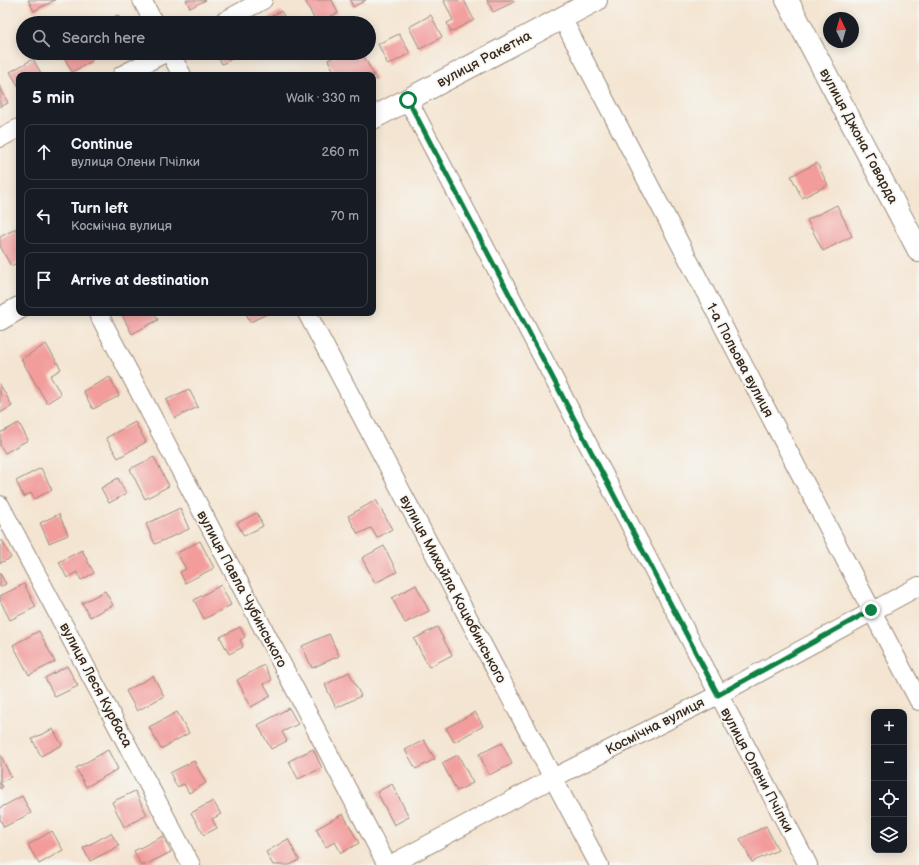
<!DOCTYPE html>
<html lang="en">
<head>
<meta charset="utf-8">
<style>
	body { margin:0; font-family:"Balsamiq Sans",sans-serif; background:#20242c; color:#f1f3f6 }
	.controls { position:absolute; right:12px; bottom:12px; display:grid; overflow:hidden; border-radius:8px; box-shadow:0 2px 10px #0003 }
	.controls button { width:36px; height:36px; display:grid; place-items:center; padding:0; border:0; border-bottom:1px solid #363941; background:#171b24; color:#f1f3f6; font:20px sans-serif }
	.compass { position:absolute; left:823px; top:12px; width:36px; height:36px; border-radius:50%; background:#171b24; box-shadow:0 2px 10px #0003; rotate:355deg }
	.stop { position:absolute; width:12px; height:12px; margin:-9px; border:3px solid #0b8043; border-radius:50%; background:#fff }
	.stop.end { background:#0b8043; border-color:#fff; box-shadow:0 1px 4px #0008 }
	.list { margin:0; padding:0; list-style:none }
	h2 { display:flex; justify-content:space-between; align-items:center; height:52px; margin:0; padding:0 16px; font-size:17px }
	h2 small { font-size:13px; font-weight:400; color:#9ea1a6 }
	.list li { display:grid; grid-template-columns:26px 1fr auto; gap:12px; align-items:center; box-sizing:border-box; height:56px; margin:0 8px 8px; padding:0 8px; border:1px solid #363941; border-radius:8px }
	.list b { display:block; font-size:15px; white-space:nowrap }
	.list p { margin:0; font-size:13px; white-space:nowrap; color:#9ea1a6 }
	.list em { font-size:13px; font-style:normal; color:#9ea1a6 }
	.icon { flex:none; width:22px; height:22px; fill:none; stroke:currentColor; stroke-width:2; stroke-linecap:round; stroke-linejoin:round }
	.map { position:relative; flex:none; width:919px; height:865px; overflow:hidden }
	.search { position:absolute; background:#171b24; box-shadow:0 2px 10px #0003; left:16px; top:16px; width:360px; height:44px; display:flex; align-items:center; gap:10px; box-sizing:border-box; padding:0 14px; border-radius:22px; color:#9ea1a6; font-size:15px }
	.panel { position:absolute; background:#171b24; box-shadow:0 2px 10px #0003; left:16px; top:72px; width:360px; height:244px; border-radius:8px }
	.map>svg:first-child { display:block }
	.building { fill:#f29c9b }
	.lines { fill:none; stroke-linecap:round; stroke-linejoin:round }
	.minor-casing { stroke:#988878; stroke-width:20 }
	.tertiary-casing { stroke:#988878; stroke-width:24 }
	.minor { stroke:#fff; stroke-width:18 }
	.tertiary { stroke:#fff; stroke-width:22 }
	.route { stroke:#0b8043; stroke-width:5 }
	.labels { text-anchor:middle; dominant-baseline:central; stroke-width:3.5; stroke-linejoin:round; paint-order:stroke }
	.street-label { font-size:14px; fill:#3b2a1e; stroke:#f6f6f2 }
</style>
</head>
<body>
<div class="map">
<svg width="919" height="865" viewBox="0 0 919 865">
	<rect width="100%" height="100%" fill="#f6f6f2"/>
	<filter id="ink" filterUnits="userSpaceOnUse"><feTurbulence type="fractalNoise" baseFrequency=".025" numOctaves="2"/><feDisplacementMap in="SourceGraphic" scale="8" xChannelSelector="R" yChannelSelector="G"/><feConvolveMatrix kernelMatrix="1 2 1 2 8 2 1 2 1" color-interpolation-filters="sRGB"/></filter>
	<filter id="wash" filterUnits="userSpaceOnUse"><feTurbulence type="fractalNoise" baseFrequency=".012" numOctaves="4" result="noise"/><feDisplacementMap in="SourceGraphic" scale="16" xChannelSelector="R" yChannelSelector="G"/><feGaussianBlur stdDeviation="0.9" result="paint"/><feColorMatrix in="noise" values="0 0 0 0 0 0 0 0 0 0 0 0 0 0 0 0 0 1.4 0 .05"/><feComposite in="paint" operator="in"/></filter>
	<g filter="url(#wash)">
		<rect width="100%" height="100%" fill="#f4e5d2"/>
		<g id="blocks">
			<path class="building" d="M28,0H55L34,11Z
				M186,0H206L190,8Z
				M305,0H332L338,13L316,23Z
				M350,0H366L353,7Z
				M446,0H464L474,20L451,32L447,23L453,20L444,1Z
				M487,0H513L514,2L493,12Z
				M281,11L288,23H259Z
				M118,15L122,23H102Z
				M431,15L442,37L420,49L409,27Z
				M399,34L410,53L388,65L378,44Z
				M62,53H88L92,61L72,72Z
				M216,53H243L222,64Z
				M342,53H362L376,79L373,81V75H336L328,60Z
				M33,59L42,75H19V87L10,72Z
				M0,86L8,103L0,107Z
				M817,163L828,185L802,198L791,176Z
				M837,205L852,236L823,251L807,220Z
				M19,227V262L11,266L0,246V237Z
				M121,313H154L158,320L132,334Z
				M246,313H269L250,322Z
				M46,344L61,369L50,376L61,394L47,403L21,359Z
				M110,377L119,396L93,409L83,391Z
				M0,384L12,406L0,413Z
				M189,389L198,407L175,418L166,400Z
				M135,422L146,442L118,458L106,438Z
				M19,423L28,440L5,453L0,445V433Z
				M154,457L169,486L145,499L130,469Z
				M41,468L52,490L34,499L31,493L24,497L16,481Z
				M118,478L126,494L109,503L101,488Z
				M376,500L392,529L377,538L371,528L358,534L348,516Z
				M180,508L189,529L155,544L146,524Z
				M257,513L263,526L244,536L237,523Z
				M59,514L68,535L49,543L40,523Z
				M2,540L11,558L0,563V541Z
				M200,541L214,568L185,583L180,572L186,569L177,553Z
				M384,546L397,572L375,583L362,558Z
				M82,550L94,573L81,580L77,572L67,578L59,562Z
				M0,573L6,584L0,587Z
				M24,584L36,607L10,620L0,600V596Z
				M221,585L231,605L204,619L194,600Z
				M416,585L429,611L405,623L392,598Z
				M105,591L113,605L90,617L82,603Z
				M240,627L245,637L240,640L243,647L229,654L220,637Z
				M437,627L452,655L429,667L414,639Z
				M39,631L55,662L29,675L13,645Z
				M329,634L339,656L312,668L302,646Z
				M264,665L272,680L264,684L271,696L251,707L237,680Z
				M67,666L78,686L55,697L45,678Z
				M349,672L361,696L336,708L325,685Z
				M153,676L164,696L137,711L126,691Z
				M289,708L298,724L282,732L287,741L271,749L258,725Z
				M177,712L189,733L161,749L149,727Z
				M475,712L483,726L454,742L446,728Z
				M53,729L62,745L41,756L32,739Z
				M424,740L435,759L416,769L405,750Z
				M502,743L512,764L489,775L479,754Z
				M313,749L322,768L298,779L289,761Z
				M108,750L118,769L86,787L76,768Z
				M0,754L11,777L0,782L3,787L0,789Z
				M458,755L473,783L457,791L442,763Z
				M194,761L206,783L189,793L184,784L177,787L170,773Z
				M392,784L409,817L394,825L377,792Z
				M135,791L147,815L124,827L112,802Z
				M22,796L31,813L4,827L0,819V808Z
				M213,801L221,814L212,819L217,828L204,835L191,813Z
				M343,814L359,843L341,853L335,842L326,847L316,829Z
				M766,826L778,850L752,862L740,839Z
				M52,831L63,850L39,864L28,845Z
				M111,833L119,846L90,861L83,848Z
				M163,836L171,852L145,865H141L134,851Z
				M288,839L299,860L290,865H273L266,852Z"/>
		</g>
	</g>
	<g filter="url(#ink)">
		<use href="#blocks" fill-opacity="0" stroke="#988878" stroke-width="1"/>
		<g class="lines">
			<defs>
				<path id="minor" d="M142,0L154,23
					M562,18L919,701
					M221,23L263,0
					M170,53L182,75
					M122,75L165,53
					M408,100L808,865
					M0,138L19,128
					M98,313L387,865
					M307,313L599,865
					M0,505L191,865
					M390,865L553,778L718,695L919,586"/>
				<path id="tertiary" d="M787,0L919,251
					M373,118L596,0
					M0,319L19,308"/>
			</defs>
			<use href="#minor" class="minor-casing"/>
			<use href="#tertiary" class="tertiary-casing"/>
			<use href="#minor" class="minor"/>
			<use href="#tertiary" class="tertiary"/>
		</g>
	</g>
	<g class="lines" filter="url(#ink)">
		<path class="route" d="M408,100L718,695L871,610"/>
	</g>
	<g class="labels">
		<g class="street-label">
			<text transform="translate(484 59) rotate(-28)">вулиця Ракетна</text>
			<text transform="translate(859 136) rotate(62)">вулиця Джона Говарда</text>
			<text transform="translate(740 360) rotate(62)">1-а Польова вулиця</text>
			<text transform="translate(242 589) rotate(62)">вулиця Павла Чубинського</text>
			<text transform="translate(453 589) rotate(62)">вулиця Михайла Коцюбинського</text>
			<text transform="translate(96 685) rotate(62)">вулиця Леся Курбаса</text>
			<text transform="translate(655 726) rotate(-27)">Космічна вулиця</text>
			<text transform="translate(757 770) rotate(62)">вулиця Олени Пчілки</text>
		</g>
	</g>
</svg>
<div class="controls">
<button>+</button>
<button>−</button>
<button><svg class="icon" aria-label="locate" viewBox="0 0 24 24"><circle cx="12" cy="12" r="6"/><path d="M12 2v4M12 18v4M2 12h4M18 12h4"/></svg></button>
<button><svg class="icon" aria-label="layers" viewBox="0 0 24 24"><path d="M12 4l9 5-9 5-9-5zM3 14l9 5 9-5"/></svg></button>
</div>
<svg class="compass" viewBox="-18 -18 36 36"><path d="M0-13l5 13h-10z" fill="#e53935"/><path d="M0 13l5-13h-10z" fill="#9ea1a6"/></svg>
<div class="stop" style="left:408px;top:100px"></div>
<div class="stop end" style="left:871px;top:610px"></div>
<div class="search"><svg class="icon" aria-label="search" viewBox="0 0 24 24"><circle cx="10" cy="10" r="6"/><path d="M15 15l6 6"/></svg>Search here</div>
<section class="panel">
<h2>5 min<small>Walk · 330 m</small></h2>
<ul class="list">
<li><svg class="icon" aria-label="ahead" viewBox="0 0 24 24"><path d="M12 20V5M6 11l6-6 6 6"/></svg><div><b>Continue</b><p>вулиця Олени Пчілки</p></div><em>260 m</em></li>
<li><svg class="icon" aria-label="left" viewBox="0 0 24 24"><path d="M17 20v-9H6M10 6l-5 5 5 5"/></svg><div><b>Turn left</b><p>Космічна вулиця</p></div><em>70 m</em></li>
<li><svg class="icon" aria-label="arrive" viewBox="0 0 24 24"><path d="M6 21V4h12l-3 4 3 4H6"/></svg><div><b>Arrive at destination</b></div></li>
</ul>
</section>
</div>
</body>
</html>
